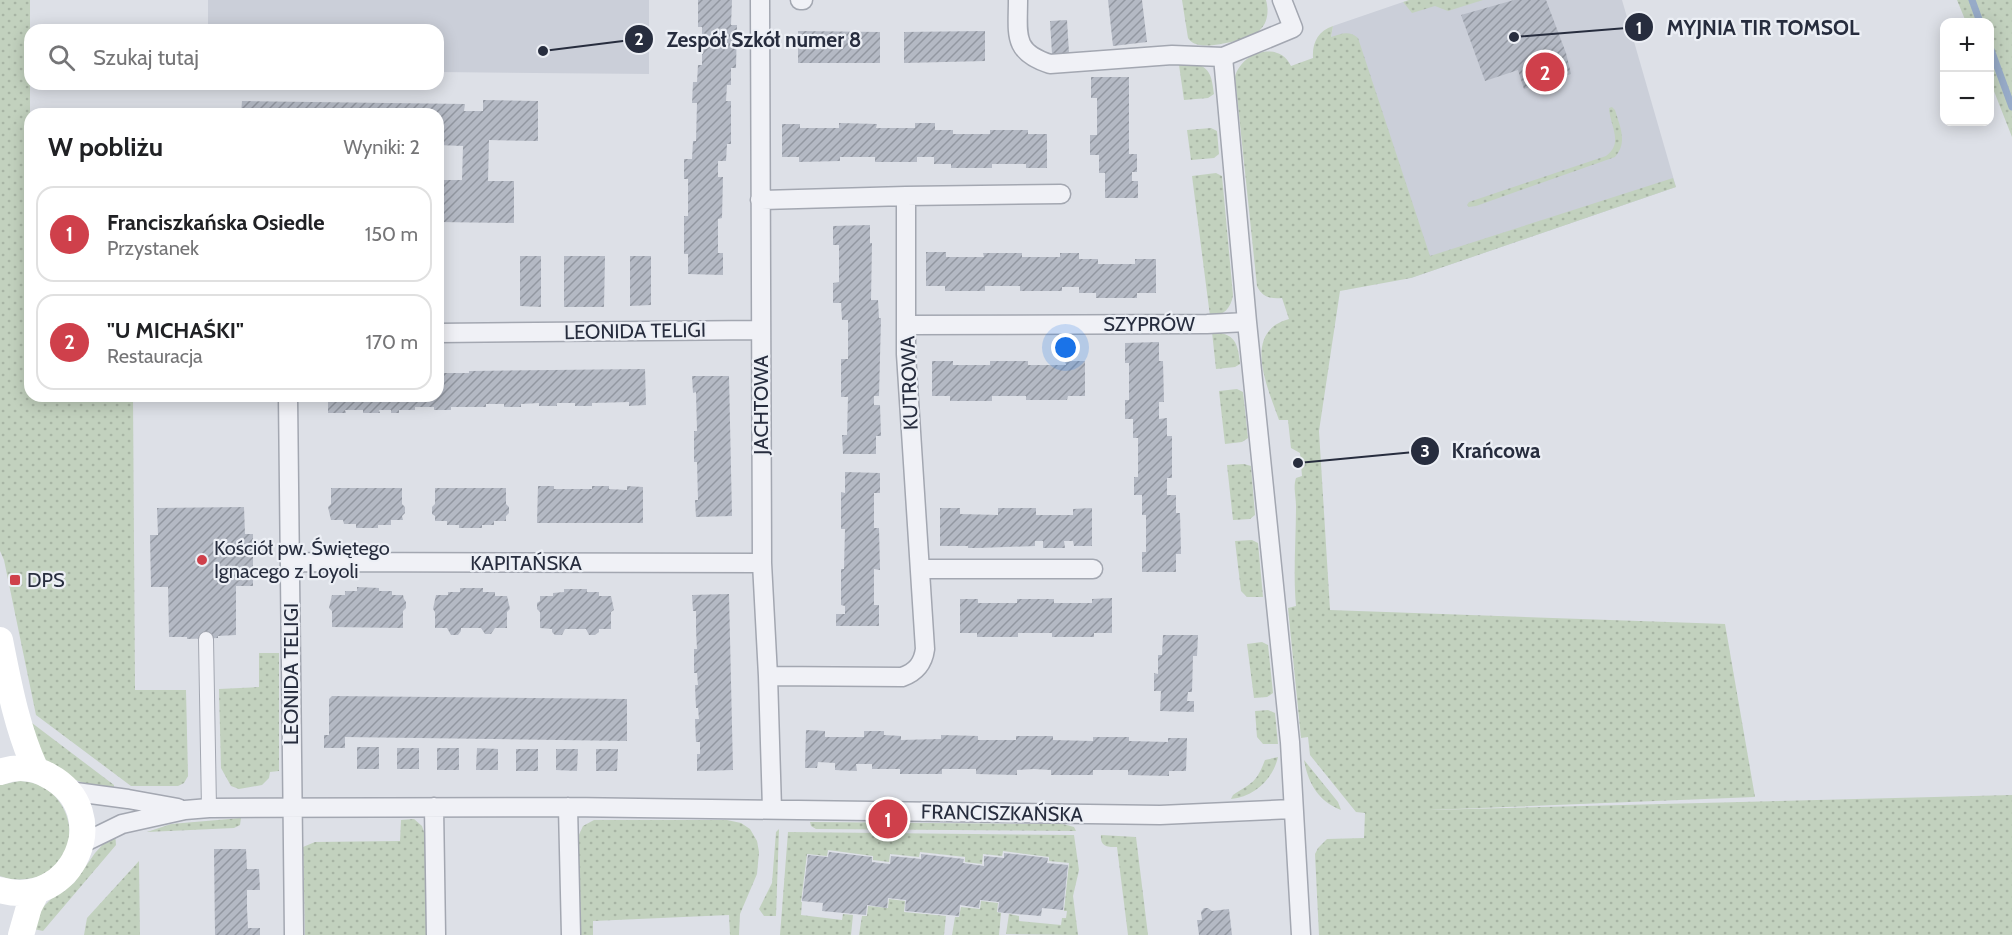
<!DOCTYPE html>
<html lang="pl">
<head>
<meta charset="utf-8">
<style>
	body { margin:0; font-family:Cabin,sans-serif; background:#f2f2f2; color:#202124 }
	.controls { position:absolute; right:18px; top:18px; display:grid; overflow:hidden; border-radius:12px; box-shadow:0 3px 15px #0003 }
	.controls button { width:54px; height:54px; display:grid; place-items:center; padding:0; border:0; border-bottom:2px solid #e0e0e0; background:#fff; color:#202124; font:30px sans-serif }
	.you { position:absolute; left:1066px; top:348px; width:21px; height:21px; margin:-15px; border:4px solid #fff; border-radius:50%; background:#1a73e8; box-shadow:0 0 0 9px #1a73e833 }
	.badge { display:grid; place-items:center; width:39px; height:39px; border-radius:50%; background:#cf404b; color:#fff; font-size:20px; font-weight:700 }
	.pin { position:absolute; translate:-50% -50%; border:3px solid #fff; box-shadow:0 2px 6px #0006 }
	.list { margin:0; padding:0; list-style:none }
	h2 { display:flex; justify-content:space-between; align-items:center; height:78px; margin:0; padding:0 24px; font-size:26px }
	h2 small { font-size:20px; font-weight:400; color:#757577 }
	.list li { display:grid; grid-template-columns:39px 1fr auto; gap:18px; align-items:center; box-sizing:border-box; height:96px; margin:0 12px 12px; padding:0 12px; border:2px solid #e0e0e0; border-radius:18px }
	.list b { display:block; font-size:22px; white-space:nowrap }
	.list p { margin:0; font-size:20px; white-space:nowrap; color:#757577 }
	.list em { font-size:20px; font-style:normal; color:#757577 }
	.icon { flex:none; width:33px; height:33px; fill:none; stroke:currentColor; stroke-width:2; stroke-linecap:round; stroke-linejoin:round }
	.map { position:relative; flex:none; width:2012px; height:935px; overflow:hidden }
	.search { position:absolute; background:#fff; box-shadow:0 3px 15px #0003; left:24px; top:24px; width:420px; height:66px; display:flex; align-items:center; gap:15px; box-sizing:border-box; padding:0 21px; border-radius:18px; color:#757577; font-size:22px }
	.panel { position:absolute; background:#fff; box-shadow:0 3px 15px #0003; left:24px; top:108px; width:420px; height:294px; border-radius:18px }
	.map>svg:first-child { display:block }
	.built { fill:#cbcfd9 }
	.grass { fill:url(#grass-dots) }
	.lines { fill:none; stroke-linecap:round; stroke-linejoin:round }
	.stream { stroke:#97abc8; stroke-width:7 }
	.building { fill:url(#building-hatch) }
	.pedestrian-casing { stroke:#a3a7b1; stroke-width:16 }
	.minor-casing { stroke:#a3a7b1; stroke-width:21 }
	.pedestrian { stroke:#f0f1f6; stroke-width:14 }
	.minor { stroke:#f0f1f6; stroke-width:18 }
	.secondary { stroke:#fff; stroke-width:26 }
	.poi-dot { fill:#cf404b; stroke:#eceff5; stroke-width:2 }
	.labels { text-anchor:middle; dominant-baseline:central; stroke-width:4.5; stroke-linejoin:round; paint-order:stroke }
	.street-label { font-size:20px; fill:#272d3e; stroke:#eceff5 }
	.poi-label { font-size:20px; fill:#272d3e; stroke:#eceff5; text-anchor:start }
	.leader { fill:none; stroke:#272d3e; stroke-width:2 }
	.callout-dot { fill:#272d3e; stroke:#eceff5; stroke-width:2 }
	.mark-label { font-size:18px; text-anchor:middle; font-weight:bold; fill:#fff }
	.callout-label { font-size:21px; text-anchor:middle; font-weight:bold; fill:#272d3e; stroke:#eceff5; stroke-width:4.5; stroke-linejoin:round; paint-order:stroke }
</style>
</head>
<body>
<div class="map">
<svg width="2012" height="935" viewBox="0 0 2012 935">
	<defs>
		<pattern id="grass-dots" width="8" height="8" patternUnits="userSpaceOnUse" patternTransform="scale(1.5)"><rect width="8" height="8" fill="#c2d1be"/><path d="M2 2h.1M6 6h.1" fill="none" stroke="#a7b4a4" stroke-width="1.8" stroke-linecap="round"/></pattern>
		<pattern id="building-hatch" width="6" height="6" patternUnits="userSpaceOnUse" patternTransform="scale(1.5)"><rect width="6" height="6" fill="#b4b9c4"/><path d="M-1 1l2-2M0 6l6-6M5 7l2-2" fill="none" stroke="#9297a1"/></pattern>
	</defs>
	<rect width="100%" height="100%" fill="#dde0e7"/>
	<path class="built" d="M208,0H649V74L438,72V30H208Z
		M1433,0H1622L1676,187L1411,278L1331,37L1333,26L1403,2L1412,12Z"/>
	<path class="grass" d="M0,0H30V396H133L135,690H186L188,776L184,783L178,786H131L36,715L4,560L0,551Z
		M1182,0H1266C1269,11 1268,23 1259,31C1249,39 1212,48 1200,45C1194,44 1191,42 1188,38Z
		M1409,0H1483L1448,11L1435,6L1412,13L1403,2Z
		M1957,0H2012V137L1990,81V22H1966Z
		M1333,26L1331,37C1341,34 1349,30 1358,38L1430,256L1673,178L1676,187L1411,278L1340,291L1319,431L1330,610L1725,624L1755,797L1429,810L2012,795V935H1319L1315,854L1318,848L1327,839L1364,838L1365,813L1356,812L1310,755L1308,737L1301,738L1288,608L1296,606C1293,573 1296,540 1296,506C1296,497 1293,487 1296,478L1302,476L1300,453L1291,448L1288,420H1279C1268,388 1241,332 1289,319L1282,298C1270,299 1262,297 1257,286L1235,77C1241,52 1279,40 1291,66L1313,58C1312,43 1318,31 1333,26Z
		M1197,64C1212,69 1212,81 1214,94L1208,98L1184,100L1179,65Z
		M1612,107L1615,110C1620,127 1628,142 1615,157L1476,206L1469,207L1467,205L1469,202L1606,156C1624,143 1610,126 1609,108Z
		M1211,128L1217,131L1219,154L1214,158L1191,160L1187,130Z
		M1216,173L1222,176L1233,295C1231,308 1224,316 1210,316L1192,176Z
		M1212,332C1235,333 1238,343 1240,364L1235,367L1216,369Z
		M1237,389L1243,392L1248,438L1242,442L1225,444L1219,391Z
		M1244,464L1251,466L1255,515L1250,519L1233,520L1227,465Z
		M1252,540L1258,543L1263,597H1247L1241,591L1235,541Z
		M1262,642L1268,645L1273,693L1267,697L1254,698L1247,644Z
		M259,653H279V771L270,772L269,778L262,785L239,789L231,786L221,768L219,689L259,687Z
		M1268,710L1275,713L1278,744H1263L1257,737L1255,711Z
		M32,723L114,785V790C90,787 59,777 43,757C35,748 31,734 26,724Z
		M1278,757C1273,779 1254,797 1231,799L1233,795C1253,782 1256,783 1265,760Z
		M1304,760L1338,802L1341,810C1318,801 1308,783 1304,760Z
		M19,781C74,782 90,859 37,877C25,880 12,881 0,876V785Z
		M241,818L240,825L234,828L147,832L171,824Z
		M414,819L422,826L427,841L428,935H305L303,847L315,842L400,841L401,820Z
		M594,820H727L741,823L750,829L757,841L759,852L757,874L740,914L739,935H730L729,915L593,921V935H581L578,837L583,826Z
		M810,822L1063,824L1074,827L1076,831L816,829L811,826Z
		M779,829L776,916H764L759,909L772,883L776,832Z
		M115,831L116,845L43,931L29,928L41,909L52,898L74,883L95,853Z
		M788,832L1074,835L1079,870L1073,896L1078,935L1006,934L1009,914L1019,916V921L1061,925L1062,918H1066L1067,911H1064L1069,863L1049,861V857L1003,851L1002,856L983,854L982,864L965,862V857L920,852L919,857L890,854L889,862L873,860V856L828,850L827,856L807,854L801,902H802L801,915L842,920L843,914L853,915L851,935H780Z
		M1101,835L1136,837L1148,935H1128L1117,847C1108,847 1100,847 1101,835Z
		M139,861L140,935H84L87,918Z
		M889,899L905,901L904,912L946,916L944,935H859L862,916H867L868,906L888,908Z
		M981,901L998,903L997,912L1001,913L999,935H952L955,917H959L961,907L980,909Z"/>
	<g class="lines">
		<path class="stream" d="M1972,0L1980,22
			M1990,47L2012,107"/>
	</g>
	<path class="building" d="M698,0H732L731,25H737L736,68H731V85H727L726,101H731V144H727L726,161H718V177H723L722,218L718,219V253H723V275L688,274V254H684V216H688V179H684V159H692L693,141H696L697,103H692L693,82H697L698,65H702V27H698Z
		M1108,0H1142L1147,42L1113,46Z
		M1514,0H1546L1566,53L1571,74L1524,89L1518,70L1485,81L1461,15Z
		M1067,20L1069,53L1052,54L1050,21Z
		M798,31L880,32V63H798Z
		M985,31V61L904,63V32Z
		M1091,77H1129V154H1137V172H1132V181H1138V198H1105V173H1099V155H1090V135H1097V98H1091Z
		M483,100L538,101V141L489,140L488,181H514V223L438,222V180H462L463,146L438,145V114H241L242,101L465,104L464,111H483Z
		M839,123L877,124L876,128H915V123H935V130H953V134H990V130H1028V134H1047V168H1026V164H992V168H951V164H934V157H917V162H875V157H840V161L799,162V157H782V124H800V128H839Z
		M870,225V243H872L871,300H878L879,318H881L879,396H874V405H880L881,436H876V454H843L842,435H847L848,397H841V359H848V320H842L841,303H833V283L839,282V245H833V226Z
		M926,252H946V257H984L983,253H1022V257H1060V253H1079V259H1098V264H1135V259H1156V293H1137V298H1096V293H1079V287H1062V291H1020V286H985V291H945V286H926Z
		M520,256H541V307L520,306Z
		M564,256H605L604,307H564Z
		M630,256H651V305L630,306Z
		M1159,342V361H1163L1164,402H1159V419L1167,418V436H1172V478H1167V495H1176V513H1180L1181,554H1176V572H1142V552H1146V515H1142V495H1134V477H1138V438H1133V419H1125V400H1129V363H1125V343Z
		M932,361H953V365H990V361H1028V365H1066L1065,361H1085V396H1068L1067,400H1026V396H992V401H950V396H932Z
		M645,369L646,405L629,406V402L592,403V406H575V403H557V406H539V403L521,404V407H504V404H486V407H451V410H434V407H415V410H399V413H391V410H379L380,413H363V410H345L346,413H328V396H438V373H469V371Z
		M692,376H729L732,516L696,517L695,500H698L697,462H694V431H697L696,392L693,393Z
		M845,472L880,473V493H874V528H879L880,570L874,569V605H879V626H836V614H845V606L841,605V569H844L845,529H841V492L845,493Z
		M538,486H554V489H592V486H609V489L627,490V486L643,487V523H537Z
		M331,488H402V504L405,507V513L402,516L403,520H391V525H378V528H356V524H344L343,520H331L328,507L331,504Z
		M435,488H506V504L509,507V513L506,516V521H494V525H482V528H459V525H447V521H435V516L432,514V507L435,504Z
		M244,507L245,534H253V586H236V635L218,636V638L187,639V637H169L168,587H151L150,535H158L157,508Z
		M940,508H960V514L998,515V508H1036V515H1073V509L1092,508V546H1074L1073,541H1064L1065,548H1043V541H1035V546L979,548H968V546H940Z
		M357,587L379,588V591H392V595H403L404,599L406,602V608L403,611V628L332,627V611L329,608L332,595H345V591H357Z
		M460,588H483V592H495V596H507L510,609L507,612V628H495L491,634H485L481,628H461V631L458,635H451L447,628H435V612L433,609L436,595H448V592H460Z
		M564,589H587V592H599V596H611L614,610L611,612V629H599V632L595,635H589L586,629H565L562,635H555L552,632V629L540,628V612L537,609V603L540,601V596H553V593L564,592Z
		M729,594L733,770L697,771V754H700V742H696L695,719H699L698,708H696L695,685H698L697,673H694V649H697L696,630V611H693L692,595Z
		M1112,598V633H1094V637H1052V633H1018V637H977V633H960V599H978V603H1017V599H1054V603H1092V599Z
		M1163,635H1198L1197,656H1193L1192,692H1188L1187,701H1194V712L1160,711L1161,691H1154V673L1158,674V655H1162Z
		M332,696L627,699V741L345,737V748H324V735H329V699Z
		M806,730L825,731V737H864V731H884V735L901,736V740L941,739V735L978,736V740H1016V736H1053V740L1093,741V737H1129V741L1168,742V738H1187L1186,771H1169V776L1128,775V770H1093V775H1051V770L1034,769L1017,770V775L976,774V769H942V774H900V769H872V764H856L857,771L835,770V763L818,762L817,768H805Z
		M357,747H379V769H357Z
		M397,748H419V769H397Z
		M437,748H459V770H437Z
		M477,748L498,749V770H476Z
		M516,749H538V771H516Z
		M556,749H578L577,771L556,770Z
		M596,749H618L617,771H596Z
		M214,849H246L247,869H259L260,890H247V909L248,928H260V935H215Z
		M829,852L872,857V862L890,864L891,856L921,859V854L964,859L963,863L984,866V856L1004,858V853L1048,858L1047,863L1068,865L1063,910L1042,908L1041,916L1005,913L998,912L999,902L980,900L979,908L960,905L959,916L905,911L906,900L888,898L887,908L867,905L866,915L822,911L823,903L802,901L808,855L828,857Z
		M1204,908H1208L1212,911L1229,909L1232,935H1199L1197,920H1202L1201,912Z"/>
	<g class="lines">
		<defs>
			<path id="pedestrian" d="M206,639L209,808"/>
			<path id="minor" d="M760,0L762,563L768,676L772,809
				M800,0H803
				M1018,0C1018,34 1012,52 1050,64L1172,55L1223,57L1293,28L1282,0
				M1223,57L1247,322L1290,742L1301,935
				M906,196L1061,194
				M760,200L906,196V354L925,649C923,664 916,672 902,677L768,676
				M907,325L1207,324L1247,322
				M438,333L760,330
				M288,396L294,935
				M291,562L762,563
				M920,569H1093
				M68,791L128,799L178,808
				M434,807L436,935
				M568,807L571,935
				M81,844L122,824L185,810L209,808L568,807L1160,815L1292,809"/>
		</defs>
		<use href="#pedestrian" class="pedestrian-casing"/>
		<use href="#minor" class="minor-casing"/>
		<use href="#pedestrian" class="pedestrian"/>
		<use href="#minor" class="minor"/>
		<path class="secondary" d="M0,640C9,685 17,729 36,770
			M0,772C16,766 34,767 49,776C116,812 73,911 0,890
			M21,935L29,907L37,891"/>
	</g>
	<g class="poi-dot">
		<circle cx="202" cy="560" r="6"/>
		<rect x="9" y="574" width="12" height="12" rx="3"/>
	</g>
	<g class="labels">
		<g class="street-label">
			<text x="1149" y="324">SZYPRÓW</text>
			<text transform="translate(635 331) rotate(-1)">LEONIDA TELIGI</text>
			<text transform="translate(909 383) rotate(-92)">KUTROWA</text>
			<text transform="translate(761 405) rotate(-90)">JACHTOWA</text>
			<text x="526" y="563">KAPITAŃSKA</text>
			<text transform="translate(291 674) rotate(-90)">LEONIDA TELIGI</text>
			<text transform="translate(1002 813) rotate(1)">FRANCISZKAŃSKA</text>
		</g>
		<g class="poi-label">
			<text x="214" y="548">Kościół pw. Świętego<tspan x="214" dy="23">Ignacego z Loyoli</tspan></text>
			<text x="27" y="580">DPS</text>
		</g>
	</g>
	<path class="leader" d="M1514 37L1639 27M543 51L639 39M1298 463L1425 451"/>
	<g class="callout-dot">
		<circle cx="1514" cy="37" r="6"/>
		<circle cx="543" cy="51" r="6"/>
		<circle cx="1298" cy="463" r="6"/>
		<circle cx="1639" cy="27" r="15"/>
		<circle cx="639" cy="39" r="15"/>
		<circle cx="1425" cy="451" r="15"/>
	</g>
	<g class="mark-label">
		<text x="1639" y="34">1</text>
		<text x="639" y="45">2</text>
		<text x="1425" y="457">3</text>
	</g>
	<g class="callout-label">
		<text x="1763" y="35">MYJNIA TIR TOMSOL</text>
		<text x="764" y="47">Zespół Szkół numer 8</text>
		<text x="1496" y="458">Krańcowa</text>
	</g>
</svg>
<div class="controls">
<button>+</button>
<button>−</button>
</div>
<div class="you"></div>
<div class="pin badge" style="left:888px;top:819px">1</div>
<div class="pin badge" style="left:1545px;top:72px">2</div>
<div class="search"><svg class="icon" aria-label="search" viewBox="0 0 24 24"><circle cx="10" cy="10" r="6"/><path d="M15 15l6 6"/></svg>Szukaj tutaj</div>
<section class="panel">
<h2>W pobliżu<small>Wyniki: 2</small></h2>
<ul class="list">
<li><span class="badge">1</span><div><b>Franciszkańska Osiedle</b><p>Przystanek</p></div><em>150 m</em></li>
<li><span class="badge">2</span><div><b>&quot;U MICHAŚKI&quot;</b><p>Restauracja</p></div><em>170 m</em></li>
</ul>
</section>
</div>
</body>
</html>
